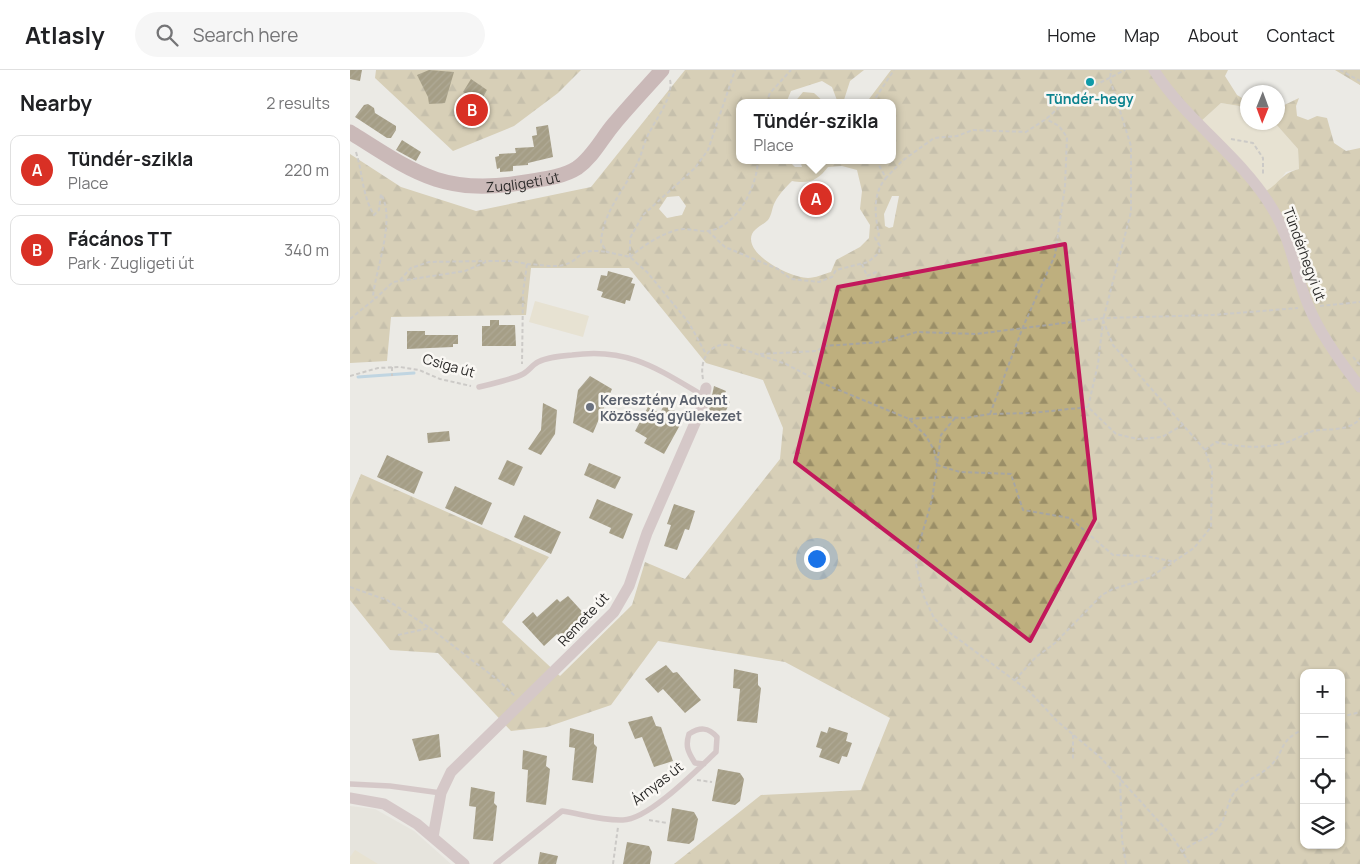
<!DOCTYPE html>
<html lang="en">
<head>
<meta charset="utf-8">
<style>
	body { margin:0; font-family:Manrope,sans-serif; background:#f6f6f6; color:#202124 }
	.controls { position:absolute; right:15px; bottom:15px; display:grid; overflow:hidden; border-radius:10px; box-shadow:0 1px 4px #0004 }
	.controls button { width:45px; height:45px; display:grid; place-items:center; padding:0; border:0; border-bottom:1px solid #e0e0e0; background:#fff; color:#202124; font:25px sans-serif }
	.compass { position:absolute; left:890px; top:15px; width:45px; height:45px; border-radius:50%; background:#fff; box-shadow:0 1px 4px #0004; rotate:181deg }
	.you { position:absolute; left:466px; top:488px; width:18px; height:18px; margin:-12px; border:4px solid #fff; border-radius:50%; background:#1a73e8; box-shadow:0 0 0 8px #1a73e833 }
	.badge { display:grid; place-items:center; width:32px; height:32px; border-radius:50%; background:#d93025; color:#fff; font-size:16px; font-weight:700 }
	.pin { position:absolute; translate:-50% -50%; border:2px solid #fff; box-shadow:0 1px 5px #0006 }
	.popup { position:absolute; left:386px; top:29px; width:160px; height:65px; box-sizing:border-box; display:grid; place-content:center; border-radius:10px; background:#fff; filter:drop-shadow(0 1px 4px #0005); font-size:16px; white-space:nowrap; color:#757577 }
	.popup b { font-size:19px; color:#202124 }
	.popup::after { content:''; position:absolute; left:50%; top:100%; margin-left:-10px; border:10px solid transparent; border-top-color:#fff }
	.list { margin:0; padding:0; list-style:none }
	h2 { display:flex; justify-content:space-between; align-items:center; height:65px; margin:0; padding:0 20px; font-size:21px }
	h2 small { font-size:16px; font-weight:400; color:#757577 }
	.list li { display:grid; grid-template-columns:32px 1fr auto; gap:15px; align-items:center; box-sizing:border-box; height:70px; margin:0 10px 10px; padding:0 10px; border:1px solid #e0e0e0; border-radius:10px }
	.list b { display:block; font-size:19px; white-space:nowrap }
	.list p { margin:0; font-size:16px; white-space:nowrap; color:#757577 }
	.list em { font-size:16px; font-style:normal; color:#757577 }
	.icon { flex:none; width:28px; height:28px; fill:none; stroke:currentColor; stroke-width:2; stroke-linecap:round; stroke-linejoin:round }
	.map { position:relative; flex:none; width:1010px; height:794px; overflow:hidden }
	header { display:flex; align-items:center; gap:30px; box-sizing:border-box; height:70px; padding:0 25px; background:#fff; border-bottom:1px solid #e0e0e0 }
	header strong { font-size:24px }
	nav { display:flex; gap:28px; margin-inline-start:auto; font-size:18px }
	.search { width:350px; height:45px; background:#f6f6f6; display:flex; align-items:center; gap:12px; box-sizing:border-box; padding:0 18px; border-radius:28px; color:#757577; font-size:19px }
	main { display:flex }
	aside { flex:1; background:#fff }
	.map>svg:first-child { display:block }
	.built { fill:#e1ded2 }
	.green { fill:#e2d9ba }
	.forest { fill:url(#forest-firs); fill-rule:evenodd }
	.lines { fill:none; stroke-linecap:round; stroke-linejoin:round }
	.stream { stroke:#8cbcdb; stroke-width:3 }
	.building { fill:url(#building-hatch) }
	.path { stroke:#a6a5a2; stroke-width:2; stroke-dasharray:4 2.5; stroke-linecap:butt }
	.lane { stroke:#bba1a4; stroke-width:5.5 }
	.street { stroke:#bba1a4; stroke-width:11 }
	.secondary { stroke:#a37e82; stroke-width:15 }
	.marked { fill:none; stroke:#c2185b; stroke-width:4; stroke-linejoin:round }
	.culture-dot { fill:#0f9aa8; stroke:#f9f7f3; stroke-width:2 }
	.worship-dot { fill:#6b7280; stroke:#f9f7f3; stroke-width:2 }
	.labels { text-anchor:middle; dominant-baseline:central; stroke-width:5; stroke-linejoin:round; paint-order:stroke }
	.culture-label { font-size:14px; font-weight:bold; fill:#0d838f; stroke:#f9f7f3 }
	.street-label { font-size:14px; fill:#292827; stroke:#f9f7f3 }
	.worship-label { font-size:14px; font-weight:bold; fill:#5b616d; stroke:#f9f7f3; text-anchor:start }
</style>
</head>
<body>
<header>
<strong>Atlasly</strong>
<div class="search"><svg class="icon" aria-label="search" viewBox="0 0 24 24"><circle cx="10" cy="10" r="6"/><path d="M15 15l6 6"/></svg>Search here</div>
<nav><a>Home</a><a>Map</a><a>About</a><a>Contact</a></nav>
</header>
<main>
<aside>
<h2>Nearby<small>2 results</small></h2>
<ul class="list">
<li><span class="badge">A</span><div><b>Tündér-szikla</b><p>Place</p></div><em>220 m</em></li>
<li><span class="badge">B</span><div><b>Fácános TT</b><p>Park · Zugligeti út</p></div><em>340 m</em></li>
</ul>
</aside>
<div class="map">
<svg width="1010" height="794" viewBox="0 0 1010 794">
	<defs>
		<pattern id="forest-firs" width="22" height="20" patternUnits="userSpaceOnUse" patternTransform="scale(1.25)"><rect width="22" height="20" fill="#beaf7e"/><path d="M5 1l3.5 6h-7zM16 11l3.5 6h-7z" fill="#9a8e67"/></pattern>
		<pattern id="building-hatch" width="6" height="6" patternUnits="userSpaceOnUse" patternTransform="scale(1.25)"><rect width="6" height="6" fill="#514313"/><path d="M-1 1l2-2M0 6l6-6M5 7l2-2" fill="none" stroke="#675c35"/></pattern>
	</defs>
	<rect width="100%" height="100%" fill="#ebeae5"/>
	<path class="built" d="M0,736L25,739L64,761L101,794H0Z"/>
	<path class="green" d="M871,33L889,36L897,43L898,52L925,53L948,79L949,99L936,102L925,117L912,123L849,53Z
		M185,231L239,246L233,267L179,252Z
		M5,780L28,794H0V787Z"/>
	<path class="forest" d="M26,0H231L208,23L164,56L103,81L25,8Z
		M335,0H514L500,11L493,33H488L482,17L472,11L441,21L436,33H390V90H438L445,97H452L450,90H542V33H516L541,0H878L875,6L887,25L897,31V43L889,36L871,33L849,53L912,123C931,114 929,104 949,99L948,79L925,53L928,52V38L949,28L946,36L947,46L958,50L967,46L977,48L984,73L996,81L1010,78V794H324L411,725L511,720L540,648L435,592L308,571L261,635L197,657L161,661L88,583L40,580L0,530V430L11,404L199,487L152,552L210,606L282,535L295,492L335,509L430,389L433,358L413,310L356,293L279,198H181L176,245L41,247L37,291L0,293V84L51,117L126,141L241,117ZM492,96L507,100L512,121L510,139L520,155L519,168L510,177L486,190L481,202C474,204 465,208 458,208C442,208 401,188 401,169C401,159 412,156 418,150C422,145 422,137 425,132C429,124 436,117 442,111C459,114 467,111 478,97ZM329,126L336,136L332,145L317,148L309,139L317,127ZM542,126H549L543,157L539,158L535,156L534,144ZM954,603H991V775H954Z
		M985,0H1010V15Z
		M453,22L464,23L475,33H444Z"/>
	<g class="lines">
		<path class="stream" d="M8,307L64,303"/>
	</g>
	<path class="building" d="M0,0H12L10,11L0,9Z
		M79,0L104,2L95,33L79,34L78,27L67,5Z
		M121,9L137,20L130,32L113,22Z
		M18,34L24,38L25,43L46,56V60L41,68H37L5,47L14,35Z
		M198,55L203,87L178,93V95L163,96V101L150,102V98L147,99L145,87L149,86V84L166,83L165,78L184,77L182,66L187,65L186,57Z
		M52,70L71,82L66,91L46,80Z
		M258,201L283,208L281,213L285,214L280,231L276,230L275,234L251,227L253,222L247,220L251,205L257,206Z
		M140,250H149V255H165L166,276H132V256H140Z
		M57,261H75V265H108V274H103V277L57,279Z
		M240,306L262,319L243,363L223,353L228,320Z
		M364,316L376,321L373,329L380,332L373,347L359,340Z
		M193,333L207,340L205,364L191,385L178,379L191,360Z
		M314,335L335,346L314,384L294,373L297,368L285,361L298,337L310,343Z
		M99,361L100,371L78,373L77,363Z
		M37,385L73,402L64,424L27,407Z
		M157,390L173,397L164,416L148,409Z
		M239,393L271,407L265,419L234,405Z
		M105,416L142,433L132,455L95,438Z
		M247,429L283,444L273,469L259,463L261,458L239,448Z
		M324,434L345,441L339,460L335,459L327,480L314,476L321,455L317,454Z
		M174,445L211,462L201,484L164,467Z
		M218,526L239,549L213,570L207,564L194,576L172,552L183,542L187,547L207,529L210,532Z
		M316,595L323,603L327,602L351,630L335,643L313,619L308,623L295,609Z
		M384,599L408,604V615L411,618L407,653L387,651L390,619L383,618Z
		M302,646L306,656L311,657L323,691L304,697L292,667L285,669L278,652Z
		M479,657L498,663L496,671L502,673L497,687L492,686L489,694L469,687L472,679L466,677L471,661L477,663Z
		M220,658L244,664V674L247,677L243,713L222,710L225,678L219,677Z
		M89,664L91,687L69,691L62,669Z
		M173,680L197,686L196,696L200,699L196,735L176,732L178,700L172,699Z
		M368,699L390,703L394,709L390,731L385,735L362,731Z
		M121,717L145,722L144,733L147,736L143,771L123,769L126,737L119,736Z
		M322,738L344,742L348,749L344,770L339,774L317,771Z
		M277,772L299,776L302,782L300,794H273Z
		M190,782L208,786L206,794H188Z"/>
	<g class="lines">
		<path class="path" d="M990,0L1010,11
			M320,10C324,26 306,49 299,63C294,72 292,83 288,92C275,119 252,143 251,173L257,182L280,187L297,202L339,253L356,284
			M416,33L420,23L441,0
			M522,33L544,0
			M881,69L903,73L913,88V105
			M6,82C13,104 12,125 24,145L29,140L31,124C46,149 26,198 23,226L26,228L43,212L115,201L138,191H161L177,194L173,223L172,294
			M526,90L536,108L552,91L584,68L607,66L623,60L676,62L696,49L720,28L775,0
			M358,161L375,177L428,199L441,209L469,212L482,207L486,200L518,192L529,183L530,176L525,168L529,165C525,146 522,124 536,108
			M280,187V168L293,145L345,98L358,80L385,0
			M280,187C294,175 309,165 327,160C337,157 347,162 358,161C387,157 407,117 408,90
			M177,194C188,194 203,198 213,195C234,190 224,177 257,182
			M512,194L517,206L529,201
			M50,210L61,198L79,192L136,191
			M970,236L1010,232
			M0,249L26,228
			M410,284L467,281L474,276L532,272L567,262L626,264L754,248L863,245L948,238
			M1003,287L1010,295
			M42,297V306
			M0,306L28,298L50,297L69,300L90,309L121,316
			M353,309C349,289 360,272 380,275L436,294L472,313L559,349L576,366L584,380L587,395L582,430L567,481L566,494L573,525L584,548L596,560L679,621L707,651L751,688L822,766L840,794
			M738,337L748,294L753,251
			M640,344L673,257L705,185L715,116L717,67L709,56L696,49
			M605,348L591,365L587,395L610,402L661,404L673,440L720,448L763,485L796,486L825,492
			M559,349L592,347L615,348L640,344L682,343L738,337L766,364L788,369L812,367L833,355
			M855,380L866,372C887,377 913,379 935,373C945,370 954,364 963,361C977,358 1001,362 1010,348
			M0,517L37,530L80,558
			M48,565L80,558L148,610L165,626
			M665,610L686,587L705,573L752,525L763,519L799,508L844,478L861,457L862,401L855,380L763,275L753,250L781,142V76L760,9L761,0
			M991,647L1010,642
			M723,665V690
			M770,706L772,770L776,794
			M347,710L362,712
			M299,750L317,753
			M832,782C843,771 857,770 867,759C875,751 876,738 881,728C889,712 907,708 919,697C936,682 927,671 954,659
			M263,794L268,757"/>
		<path class="lane" d="M129,317C138,315 166,308 173,304C179,301 182,295 188,292C198,287 210,286 222,285C278,277 308,299 354,326
			M0,714L40,716L91,723
			M146,794L212,741C231,744 253,751 273,750C298,750 347,700 366,682L367,667C358,657 350,657 339,664C335,676 338,682 345,693L354,694"/>
		<path class="street" d="M804,0C836,51 891,86 922,138C941,168 945,205 959,237C970,264 992,294 1010,317
			M0,728L34,734L67,754L114,794
			M83,767L91,723L101,702L264,542L279,516L297,463L352,337L356,318"/>
		<path class="secondary" id="s1" d="M0,62C66,104 95,126 176,112C193,109 213,107 227,98C243,87 252,68 264,54C279,36 296,18 312,0"/>
	</g>
	<path d="M0 0H1010V794H0ZM715,174L745,449L680,571L445,392L488,217Z" fill="#ebeae5" fill-opacity=".55" fill-rule="evenodd"/>
	<path class="marked" d="M715,174L745,449L680,571L445,392L488,217Z"/>
	<circle class="culture-dot" cx="740" cy="12" r="5"/>
	<circle class="worship-dot" cx="240" cy="337" r="5"/>
	<g class="labels">
		<g class="culture-label">
			<text x="740" y="28">Tündér-hegy</text>
		</g>
		<g class="street-label">
			<text stroke="none"><textPath href="#s1" startOffset="186">Zugligeti út</textPath></text>
			<text transform="translate(955 184) rotate(70)">Tündérhegyi út</text>
			<text transform="translate(99 295) rotate(16)">Csiga út</text>
			<text transform="translate(233 549) rotate(-47)">Remete út</text>
			<text transform="translate(307 713) rotate(-38)">Árnyas út</text>
		</g>
		<g class="worship-label">
			<text x="250" y="329">Keresztény Advent<tspan x="250" dy="16">Közösség gyülekezet</tspan></text>
		</g>
	</g>
</svg>
<div class="controls">
<button>+</button>
<button>−</button>
<button><svg class="icon" aria-label="locate" viewBox="0 0 24 24"><circle cx="12" cy="12" r="6"/><path d="M12 2v4M12 18v4M2 12h4M18 12h4"/></svg></button>
<button><svg class="icon" aria-label="layers" viewBox="0 0 24 24"><path d="M12 4l9 5-9 5-9-5zM3 14l9 5 9-5"/></svg></button>
</div>
<svg class="compass" viewBox="-18 -18 36 36"><path d="M0-13l5 13h-10z" fill="#e53935"/><path d="M0 13l5-13h-10z" fill="#757577"/></svg>
<div class="you"></div>
<div class="pin badge" style="left:466px;top:129px">A</div>
<div class="popup"><b>Tündér-szikla</b>Place</div>
<div class="pin badge" style="left:122px;top:40px">B</div>
</div>
</main>
</body>
</html>
